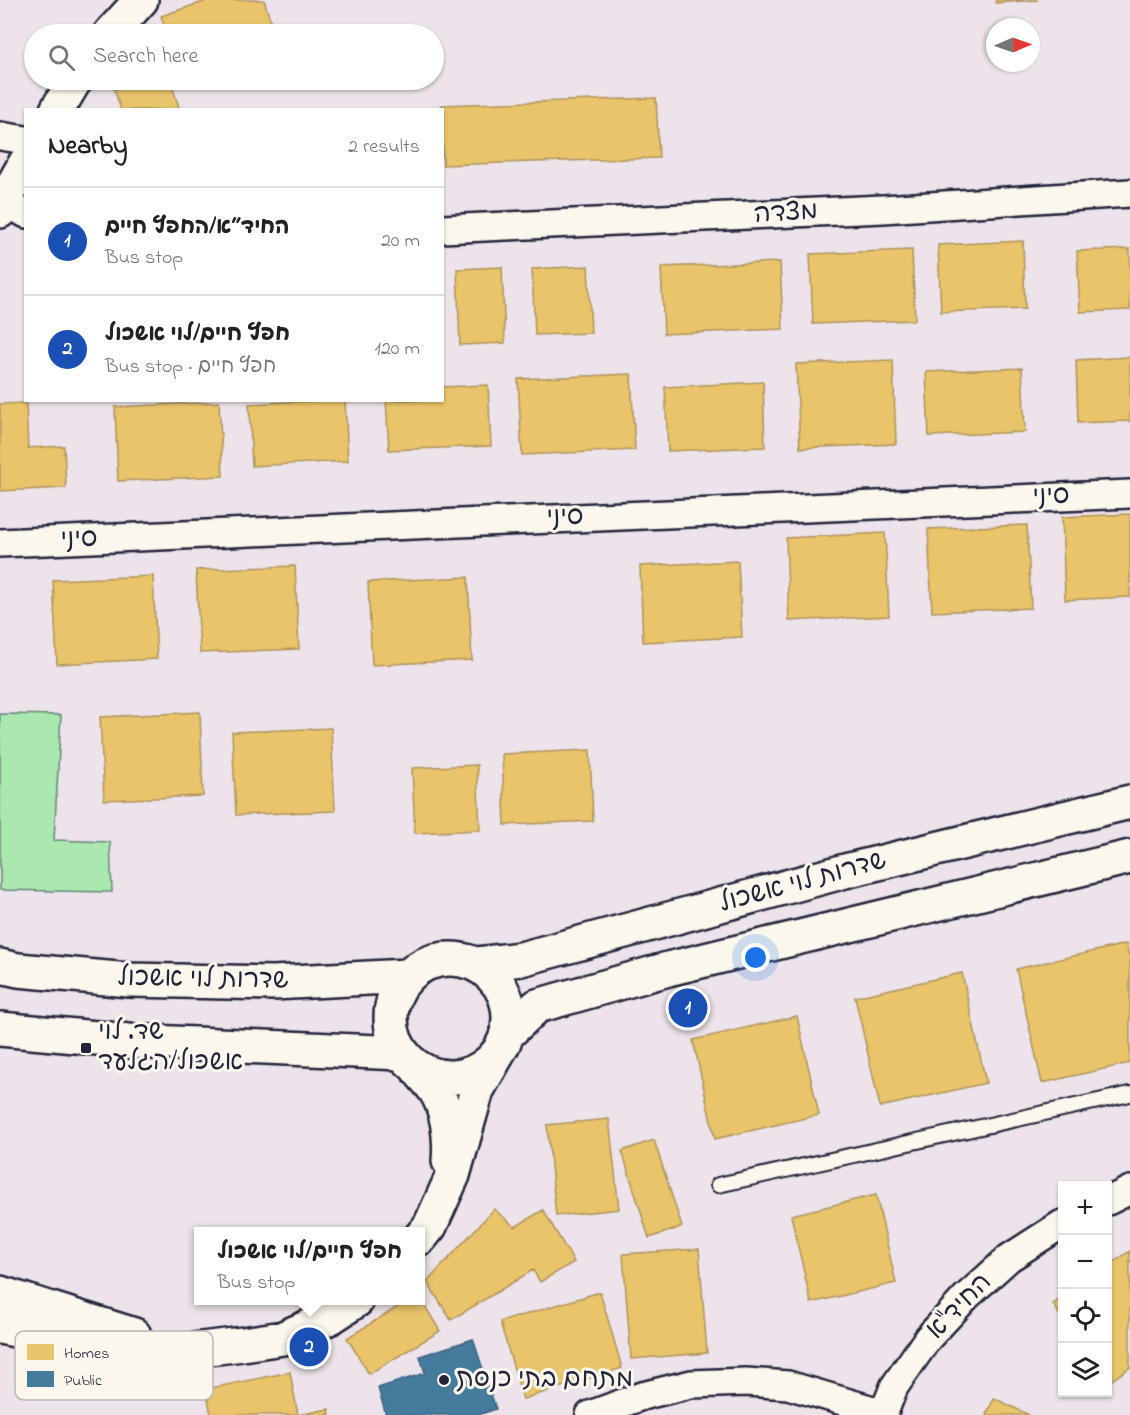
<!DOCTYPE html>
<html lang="en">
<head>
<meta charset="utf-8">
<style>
	body { margin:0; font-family:"Indie Flower","Playpen Sans Hebrew",sans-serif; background:#f6f6f6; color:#222 }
	.controls { position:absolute; right:18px; bottom:18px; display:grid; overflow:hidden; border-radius:0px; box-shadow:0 2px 4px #0004 }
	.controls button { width:54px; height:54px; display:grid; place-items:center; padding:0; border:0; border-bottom:2px solid #e0e0e0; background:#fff; color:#222; font:30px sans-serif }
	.compass { position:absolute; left:986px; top:18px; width:54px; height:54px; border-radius:50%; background:#fff; box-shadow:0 2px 4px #0004; rotate:88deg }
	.you { position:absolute; left:756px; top:958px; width:21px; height:21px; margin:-15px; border:4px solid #fff; border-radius:50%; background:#1a73e8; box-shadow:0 0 0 9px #1a73e833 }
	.badge { display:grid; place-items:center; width:39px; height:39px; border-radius:50%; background:#111827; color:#fff; font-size:20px; font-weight:700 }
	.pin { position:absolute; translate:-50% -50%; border:3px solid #fff; box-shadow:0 2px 6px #0006 }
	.popup { position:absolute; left:194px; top:1227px; width:231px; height:78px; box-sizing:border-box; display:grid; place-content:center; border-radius:0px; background:#fff; filter:drop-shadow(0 2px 4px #0005); font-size:20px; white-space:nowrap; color:#767676 }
	.popup b { font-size:22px; color:#222 }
	.popup::after { content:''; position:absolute; left:50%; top:100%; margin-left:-12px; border:12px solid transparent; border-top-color:#fff }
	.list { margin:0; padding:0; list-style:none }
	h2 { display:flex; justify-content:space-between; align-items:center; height:78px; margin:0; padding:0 24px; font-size:26px }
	h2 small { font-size:20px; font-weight:400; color:#767676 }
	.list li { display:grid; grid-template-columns:39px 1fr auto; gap:18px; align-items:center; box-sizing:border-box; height:108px; padding:0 24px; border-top:2px solid #e0e0e0 }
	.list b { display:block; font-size:22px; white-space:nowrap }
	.list p { margin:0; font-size:20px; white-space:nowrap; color:#767676 }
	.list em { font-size:20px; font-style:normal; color:#767676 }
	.icon { flex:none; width:33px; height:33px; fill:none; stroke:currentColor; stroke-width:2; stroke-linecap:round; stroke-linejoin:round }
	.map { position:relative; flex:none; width:1130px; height:1415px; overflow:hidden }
	.search { position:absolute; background:#fff; box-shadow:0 2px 4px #0004; left:24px; top:24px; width:420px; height:66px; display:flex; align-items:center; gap:15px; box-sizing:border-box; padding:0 21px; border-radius:33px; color:#767676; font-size:22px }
	.panel { position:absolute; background:#fff; box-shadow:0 2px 4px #0004; left:24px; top:108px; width:420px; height:294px; border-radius:0px }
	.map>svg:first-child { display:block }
	.green { fill:#aae8b0; stroke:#668576; stroke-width:1.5 }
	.homes { fill:#e9c46a; stroke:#ad935c; stroke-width:1.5 }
	.public { fill:#457b9d; stroke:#3a6080; stroke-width:1.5 }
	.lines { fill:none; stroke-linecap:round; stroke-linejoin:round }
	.lane-casing { stroke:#22223b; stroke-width:18 }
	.street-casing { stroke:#22223b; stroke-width:32 }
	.secondary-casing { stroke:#22223b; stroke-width:38 }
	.lane { stroke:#fbf7ec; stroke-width:14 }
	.street { stroke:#fbf7ec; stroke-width:27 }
	.secondary { stroke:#fbf7ec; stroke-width:33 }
	.poi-dot { fill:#22223b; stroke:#fbf7ec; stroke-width:2 }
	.labels { text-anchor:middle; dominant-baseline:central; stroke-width:6; stroke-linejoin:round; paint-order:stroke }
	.street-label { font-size:26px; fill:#22223b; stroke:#fbf7ec }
	.poi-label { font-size:26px; fill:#22223b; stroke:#fbf7ec; text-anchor:start }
	.key { fill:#fbf7ec; stroke:#bab7b7; stroke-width:1.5 }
	.key-label { font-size:16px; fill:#22223b }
</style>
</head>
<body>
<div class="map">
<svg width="1130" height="1415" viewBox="0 0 1130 1415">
	<rect width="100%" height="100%" fill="#ede3ea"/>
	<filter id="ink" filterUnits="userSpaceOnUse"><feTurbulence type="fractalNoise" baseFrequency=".0167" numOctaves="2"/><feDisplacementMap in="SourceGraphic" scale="12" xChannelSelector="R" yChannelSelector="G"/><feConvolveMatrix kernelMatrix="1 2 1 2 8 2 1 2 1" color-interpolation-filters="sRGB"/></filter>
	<g filter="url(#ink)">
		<path class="green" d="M0,714L61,715L54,840L110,842L112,892L0,890Z"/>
		<path class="homes" d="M209,0H264L275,34H167L161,16Z
			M996,0H1038L996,3Z
			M142,80H170L180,110H121L114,89Z
			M656,98L659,158L443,165L442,110H441V105Z
			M1023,241L1025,309L941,312L938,245Z
			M1130,249V310L1080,312L1077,251Z
			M912,250L915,320L813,324L810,254Z
			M780,262L783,329L664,334L661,267Z
			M588,266L591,333L535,335L532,269Z
			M502,267L505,343L460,345L457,269Z
			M1130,357V421L1078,423L1076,360Z
			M893,360L896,444L800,448L796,364Z
			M1022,368L1025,432L929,436L926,372Z
			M631,374L635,450L522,455L518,379Z
			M763,382L765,447L668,451L665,387Z
			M488,385L491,446L389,450L386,400H442V387Z
			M328,400H345L348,461L252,466L249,404Z
			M219,402L223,476L118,481L115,407Z
			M26,403L28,448L64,446L66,488L0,491V404Z
			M1130,514V597L1065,600L1062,517Z
			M1027,525L1031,608L932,612L928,529Z
			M885,533L889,616L789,621L786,538Z
			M738,561L742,637L643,642L640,566Z
			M295,566L299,649L200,653L196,570Z
			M153,576L157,659L57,664L53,580Z
			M468,577L472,660L372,665L368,582Z
			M200,712L203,796L104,800L100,717Z
			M331,728L335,811L236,815L232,732Z
			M590,750L593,821L505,825L502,754Z
			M477,765L480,830L415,833L412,768Z
			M1126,944L1130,959V1063L1042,1083L1016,969Z
			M962,973L986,1083L880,1107L855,997Z
			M797,1016L819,1115L715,1139L693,1040Z
			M609,1119L619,1209L556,1216L547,1125Z
			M654,1140L682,1227L649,1238L622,1151Z
			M876,1195L896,1283L811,1303L791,1215Z
			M494,1209L515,1227L543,1210L574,1262L540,1282L533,1270L451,1320L427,1282Z
			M699,1249L707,1353L631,1359L623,1254Z
			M1130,1251V1367L1108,1383V1266Z
			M600,1292L622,1368L523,1399L500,1322Z
			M420,1298L440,1331L369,1374L347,1338L409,1300H420Z
			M1062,1298V1319L1053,1304Z
			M290,1372L298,1415L329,1409L330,1415H211L206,1389Z
			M994,1398L1029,1415H986Z"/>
		<path class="public" d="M473,1339L496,1409L478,1415H386L378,1388L425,1373L420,1356Z"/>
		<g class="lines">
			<defs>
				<path id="lane" d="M718,1185L1130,1094"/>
				<path id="street" d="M0,136L26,140
					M4,201L26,214
					M442,229L883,209L1130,193
					M0,543L1130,494
					M1108,1201L1130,1190
					M590,1415L642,1396L691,1384L746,1382L788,1385L883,1413
					M883,1415L894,1387L928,1338L966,1297L1009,1258L1062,1224"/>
				<path id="secondary" d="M110,34L141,0
					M57,110L75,80
					M0,211L4,201L26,162
					M391 1018a59 59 0 1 1 118 0a59 59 0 1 1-118 0Z
					M477,964L521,959L647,925L845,871L1130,802
					M0,966L18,970L129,980L273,983L407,976
					M0,1029L129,1041L401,1053
					M507,1034L537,1006L668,969L1130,857
					M416,1067C422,1075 429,1082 435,1090C448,1110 451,1138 449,1161
					M420,1238L430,1226L453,1175L477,1090L496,1057
					M0,1293L134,1335
					M0,1327L114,1349L184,1351L243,1344L283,1338L331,1317L357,1300"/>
			</defs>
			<use href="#lane" class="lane-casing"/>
			<use href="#street" class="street-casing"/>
			<use href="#secondary" class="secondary-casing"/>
			<use href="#lane" class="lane"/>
			<use href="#street" class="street"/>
			<use href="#secondary" class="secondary"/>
		</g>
	</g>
	<g class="poi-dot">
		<rect x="80" y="1042" width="12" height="12" rx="3"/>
		<circle cx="444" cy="1380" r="6"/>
	</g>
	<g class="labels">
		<g class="street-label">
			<text transform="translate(786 214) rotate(-3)">מצדה</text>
			<text transform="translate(1051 497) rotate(-2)">סיני</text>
			<text transform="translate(565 518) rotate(-2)">סיני</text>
			<text transform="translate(79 540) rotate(-2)">סיני</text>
			<text transform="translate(803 883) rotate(-15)">שדרות לוי אשכול</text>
			<text transform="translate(203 980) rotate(1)">שדרות לוי אשכול</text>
			<text transform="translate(960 1307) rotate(-46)">החיד"א</text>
		</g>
		<g class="poi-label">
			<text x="98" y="1033">שד. לוי<tspan x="98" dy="30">אשכול/הגלעד</tspan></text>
			<text x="456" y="1380">מתחם בתי כנסת</text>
		</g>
	</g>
	<rect x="15" y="1331" width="198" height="69" rx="9" class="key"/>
	<rect x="27" y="1344" width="27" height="16" fill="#e9c46a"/>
	<rect x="27" y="1371" width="27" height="16" fill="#457b9d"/>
	<g class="key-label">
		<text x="64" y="1358">Homes</text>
		<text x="64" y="1385">Public</text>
	</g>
</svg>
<div class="controls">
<button>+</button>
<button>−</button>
<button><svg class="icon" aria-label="locate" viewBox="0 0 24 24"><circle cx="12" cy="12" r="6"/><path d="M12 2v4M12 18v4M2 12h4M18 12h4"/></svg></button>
<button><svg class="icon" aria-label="layers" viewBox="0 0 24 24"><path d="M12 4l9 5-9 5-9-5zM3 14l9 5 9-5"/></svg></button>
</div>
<svg class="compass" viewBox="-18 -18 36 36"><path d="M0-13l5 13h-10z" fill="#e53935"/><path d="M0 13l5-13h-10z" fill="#767676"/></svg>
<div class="you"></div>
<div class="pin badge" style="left:688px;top:1008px;background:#1a4fb4">1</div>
<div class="pin badge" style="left:309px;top:1347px;background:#1a4fb4">2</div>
<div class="popup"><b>חפץ חיים/לוי אשכול</b>Bus stop</div>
<div class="search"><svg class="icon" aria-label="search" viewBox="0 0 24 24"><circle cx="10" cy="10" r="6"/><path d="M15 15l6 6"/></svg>Search here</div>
<section class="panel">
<h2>Nearby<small>2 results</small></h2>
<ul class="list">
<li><span class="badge" style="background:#1a4fb4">1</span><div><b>החיד״א/החפץ חיים</b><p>Bus stop</p></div><em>20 m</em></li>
<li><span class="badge" style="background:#1a4fb4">2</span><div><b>חפץ חיים/לוי אשכול</b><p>Bus stop · חפץ חיים</p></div><em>120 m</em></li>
</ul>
</section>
</div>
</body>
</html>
